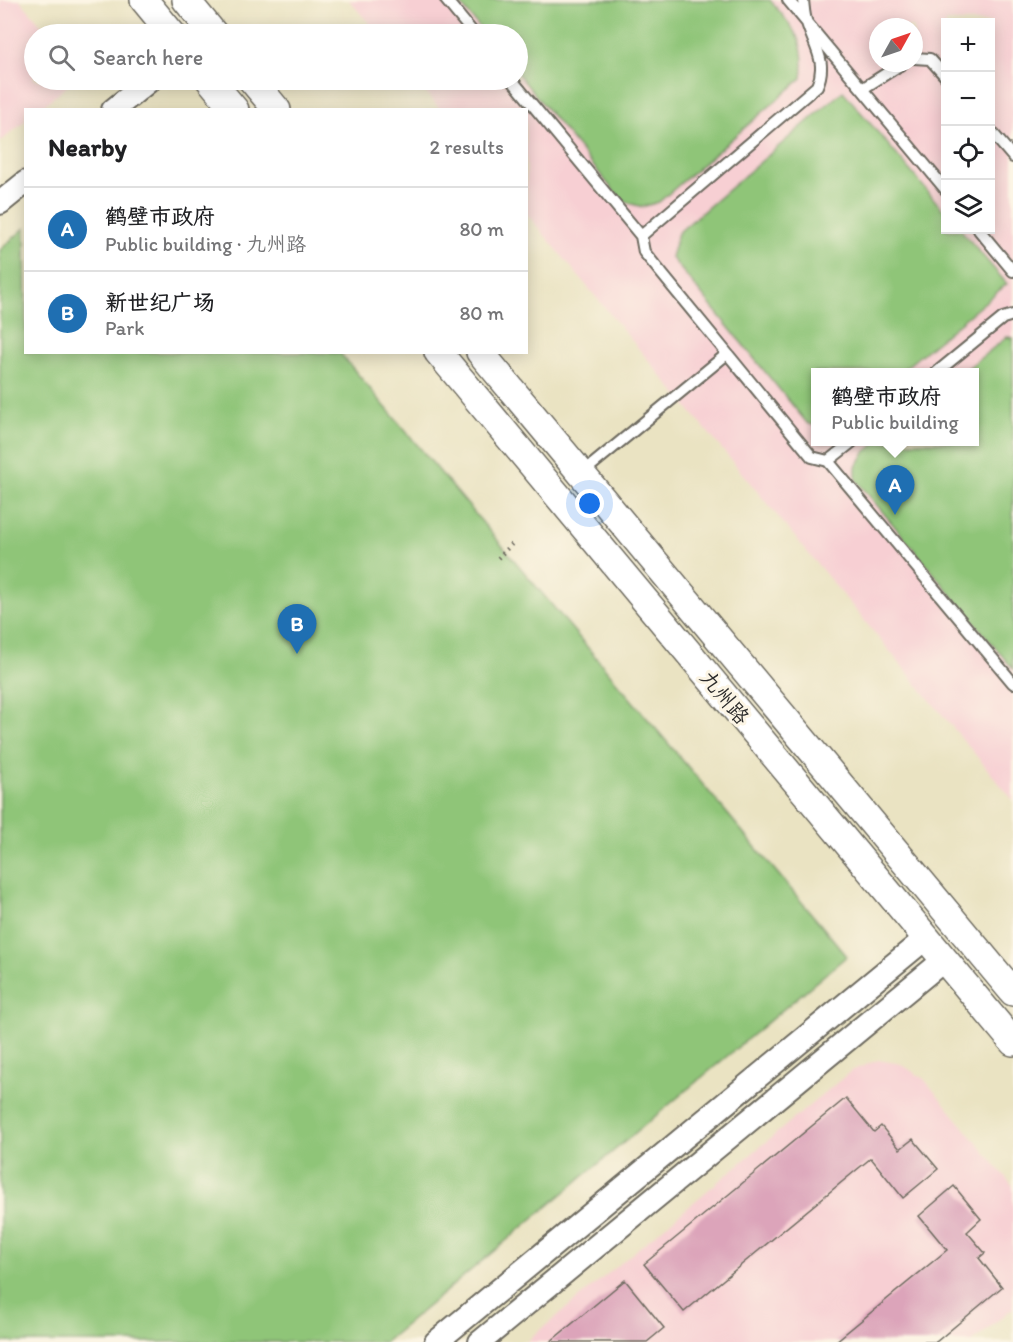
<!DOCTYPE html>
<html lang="en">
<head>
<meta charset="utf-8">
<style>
	body { margin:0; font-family:Itim,"LXGW WenKai TC",sans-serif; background:#f6f6f6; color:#202124 }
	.controls { position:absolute; right:18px; top:18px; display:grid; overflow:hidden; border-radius:0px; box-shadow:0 3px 15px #0003 }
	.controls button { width:54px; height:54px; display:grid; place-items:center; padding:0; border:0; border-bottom:2px solid #e0e0e0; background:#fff; color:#202124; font:30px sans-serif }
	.compass { position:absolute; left:869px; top:18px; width:54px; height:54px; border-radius:50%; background:#fff; box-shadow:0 3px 15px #0003; rotate:50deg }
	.you { position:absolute; left:590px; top:504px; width:21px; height:21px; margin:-15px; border:4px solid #fff; border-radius:50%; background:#1a73e8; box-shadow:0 0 0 9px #1a73e833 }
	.badge { display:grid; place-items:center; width:39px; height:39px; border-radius:50%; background:#1f6fb2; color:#fff; font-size:20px; font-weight:700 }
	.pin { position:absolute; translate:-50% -50px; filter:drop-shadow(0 2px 3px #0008) }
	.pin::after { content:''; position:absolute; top:32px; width:21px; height:18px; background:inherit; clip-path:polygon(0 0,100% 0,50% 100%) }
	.popup { position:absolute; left:811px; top:368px; width:168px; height:78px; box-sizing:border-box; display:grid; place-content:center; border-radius:0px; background:#fff; filter:drop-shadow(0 2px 4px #0005); font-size:20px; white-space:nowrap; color:#757577 }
	.popup b { font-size:22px; color:#202124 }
	.popup::after { content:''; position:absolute; left:50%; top:100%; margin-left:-12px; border:12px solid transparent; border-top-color:#fff }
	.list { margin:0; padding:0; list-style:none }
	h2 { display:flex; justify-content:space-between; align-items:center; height:78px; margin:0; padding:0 24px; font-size:26px }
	h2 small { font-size:20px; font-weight:400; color:#757577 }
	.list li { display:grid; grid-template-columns:39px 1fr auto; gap:18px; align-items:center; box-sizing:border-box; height:84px; padding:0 24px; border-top:2px solid #e0e0e0 }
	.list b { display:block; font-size:22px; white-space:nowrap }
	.list p { margin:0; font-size:20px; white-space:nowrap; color:#757577 }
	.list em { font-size:20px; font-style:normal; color:#757577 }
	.icon { flex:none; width:33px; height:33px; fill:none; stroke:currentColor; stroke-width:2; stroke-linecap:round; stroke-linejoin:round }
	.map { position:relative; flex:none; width:1013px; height:1342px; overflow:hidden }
	.search { position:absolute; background:#fff; box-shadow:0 3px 15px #0003; left:24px; top:24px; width:504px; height:66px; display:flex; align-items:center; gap:15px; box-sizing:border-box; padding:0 21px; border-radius:33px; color:#757577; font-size:22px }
	.panel { position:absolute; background:#fff; box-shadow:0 3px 15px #0003; left:24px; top:108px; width:504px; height:246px; border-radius:0px }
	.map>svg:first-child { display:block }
	.built { fill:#f7cfd3; fill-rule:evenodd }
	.green { fill:#8fc578; stroke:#5d7852; stroke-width:1.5 }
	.building { fill:#dca4ba }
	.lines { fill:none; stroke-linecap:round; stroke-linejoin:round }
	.service-casing { stroke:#6e6b60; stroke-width:14 }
	.minor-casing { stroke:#6e6b60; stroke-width:26 }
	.tertiary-casing { stroke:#6e6b60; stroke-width:30 }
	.path { stroke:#6e6b60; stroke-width:4; stroke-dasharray:1.5 4.5; stroke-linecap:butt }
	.service { stroke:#fff; stroke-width:10 }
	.minor { stroke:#fff; stroke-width:22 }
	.tertiary { stroke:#fff; stroke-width:27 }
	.labels { text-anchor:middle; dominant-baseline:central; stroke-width:6; stroke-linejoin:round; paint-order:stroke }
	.street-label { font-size:21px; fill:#2b2b2b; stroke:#fcf5e5 }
</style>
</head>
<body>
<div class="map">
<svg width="1013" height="1342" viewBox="0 0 1013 1342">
	<rect width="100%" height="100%" fill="#fcf5e5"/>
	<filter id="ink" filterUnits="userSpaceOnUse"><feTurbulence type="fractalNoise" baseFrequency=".0167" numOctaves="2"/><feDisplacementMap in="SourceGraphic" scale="12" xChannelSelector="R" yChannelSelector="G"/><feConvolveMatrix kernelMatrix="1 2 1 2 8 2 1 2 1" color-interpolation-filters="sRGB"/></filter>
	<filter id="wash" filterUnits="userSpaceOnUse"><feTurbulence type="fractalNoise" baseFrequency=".008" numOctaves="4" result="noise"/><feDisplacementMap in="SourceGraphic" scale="24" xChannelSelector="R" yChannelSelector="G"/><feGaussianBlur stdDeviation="1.35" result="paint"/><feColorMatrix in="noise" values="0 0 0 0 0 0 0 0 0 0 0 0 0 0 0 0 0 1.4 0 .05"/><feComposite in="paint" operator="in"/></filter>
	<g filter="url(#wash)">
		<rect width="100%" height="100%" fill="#eae3c2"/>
		<path class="built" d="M0,0H20L49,34H34V80H75L39,109L26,110L25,121L0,142Z
			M349,0H1013V800L527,214L526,110L440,109L415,80H518V34H378ZM946,22H990V230H946ZM878,27H914V63H878ZM816,372H974V442H816Z
			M878,1060L901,1064L924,1079L1013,1186V1308L972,1342H526L851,1071Z"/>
		<path class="green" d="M457,0H770C793,28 807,40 802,78L659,202L642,207L622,201L518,74V34H485Z
			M843,91L945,212L946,230H961L1007,284L900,372H816L815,426L807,423L671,257L678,233Z
			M25,228L26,352L340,353L847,956L385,1342H0V250Z
			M1007,337L1013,338V669L856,480V467L865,452L878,442H974V372H963Z"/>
		<g id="blocks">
			<path class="building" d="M846,1098L874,1132L881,1126L900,1149L913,1139L938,1169L903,1198L871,1158L684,1312L644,1264Z
				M954,1186L981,1219L967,1232L985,1253L979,1258L1002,1287L936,1342H835L947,1250L919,1216Z
				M625,1280L664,1328L647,1342H550Z"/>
		</g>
	</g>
	<g filter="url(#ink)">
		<use href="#blocks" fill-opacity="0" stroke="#6e6b60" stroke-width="1.5"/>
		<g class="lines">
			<defs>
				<path id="service" d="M446,0L474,34
					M788,0L946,190
					M803,0C804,8 804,16 807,23C814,46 828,62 817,86L641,236L644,252L812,457L828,461L852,442
					M914,58L930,59L946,77
					M512,80L641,236
					M862,89L903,63
					M990,130L1013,157
					M979,230L1013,271
					M937,372L1003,318L1013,315
					M828,461L1013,683
					M581,474L727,354"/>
				<path id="minor" d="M113,110L150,80
					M0,203L26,182
					M436,1342L926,938
					M480,1342L944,960"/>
				<path id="tertiary" d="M144,0L172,34
					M186,0L214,34
					M210,80L235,110
					M252,80L277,110
					M438,352L1013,1042
					M480,352L1013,992"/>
			</defs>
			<use href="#service" class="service-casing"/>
			<use href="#minor" class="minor-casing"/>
			<use href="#tertiary" class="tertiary-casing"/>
			<path class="path" d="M498,558L512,544"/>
			<use href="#service" class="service"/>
			<use href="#minor" class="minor"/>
			<use href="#tertiary" class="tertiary"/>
		</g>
	</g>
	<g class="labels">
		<g class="street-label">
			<text transform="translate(725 697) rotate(50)">九州路</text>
		</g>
	</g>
</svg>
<div class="controls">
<button>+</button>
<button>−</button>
<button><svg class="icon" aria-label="locate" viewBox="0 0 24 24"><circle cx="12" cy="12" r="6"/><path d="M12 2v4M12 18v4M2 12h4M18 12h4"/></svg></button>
<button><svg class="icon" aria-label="layers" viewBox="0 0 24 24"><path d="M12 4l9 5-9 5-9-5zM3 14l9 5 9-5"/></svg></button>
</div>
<svg class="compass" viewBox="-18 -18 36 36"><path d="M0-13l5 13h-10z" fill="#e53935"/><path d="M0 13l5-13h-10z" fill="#757577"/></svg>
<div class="you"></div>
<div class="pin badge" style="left:895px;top:515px">A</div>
<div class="popup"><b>鹤壁市政府</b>Public building</div>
<div class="pin badge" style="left:297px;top:654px">B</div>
<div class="search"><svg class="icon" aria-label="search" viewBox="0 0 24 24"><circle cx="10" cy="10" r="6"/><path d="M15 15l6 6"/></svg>Search here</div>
<section class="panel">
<h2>Nearby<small>2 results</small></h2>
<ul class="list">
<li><span class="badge">A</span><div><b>鹤壁市政府</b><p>Public building · 九州路</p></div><em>80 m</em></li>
<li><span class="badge">B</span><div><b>新世纪广场</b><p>Park</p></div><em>80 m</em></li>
</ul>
</section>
</div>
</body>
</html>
